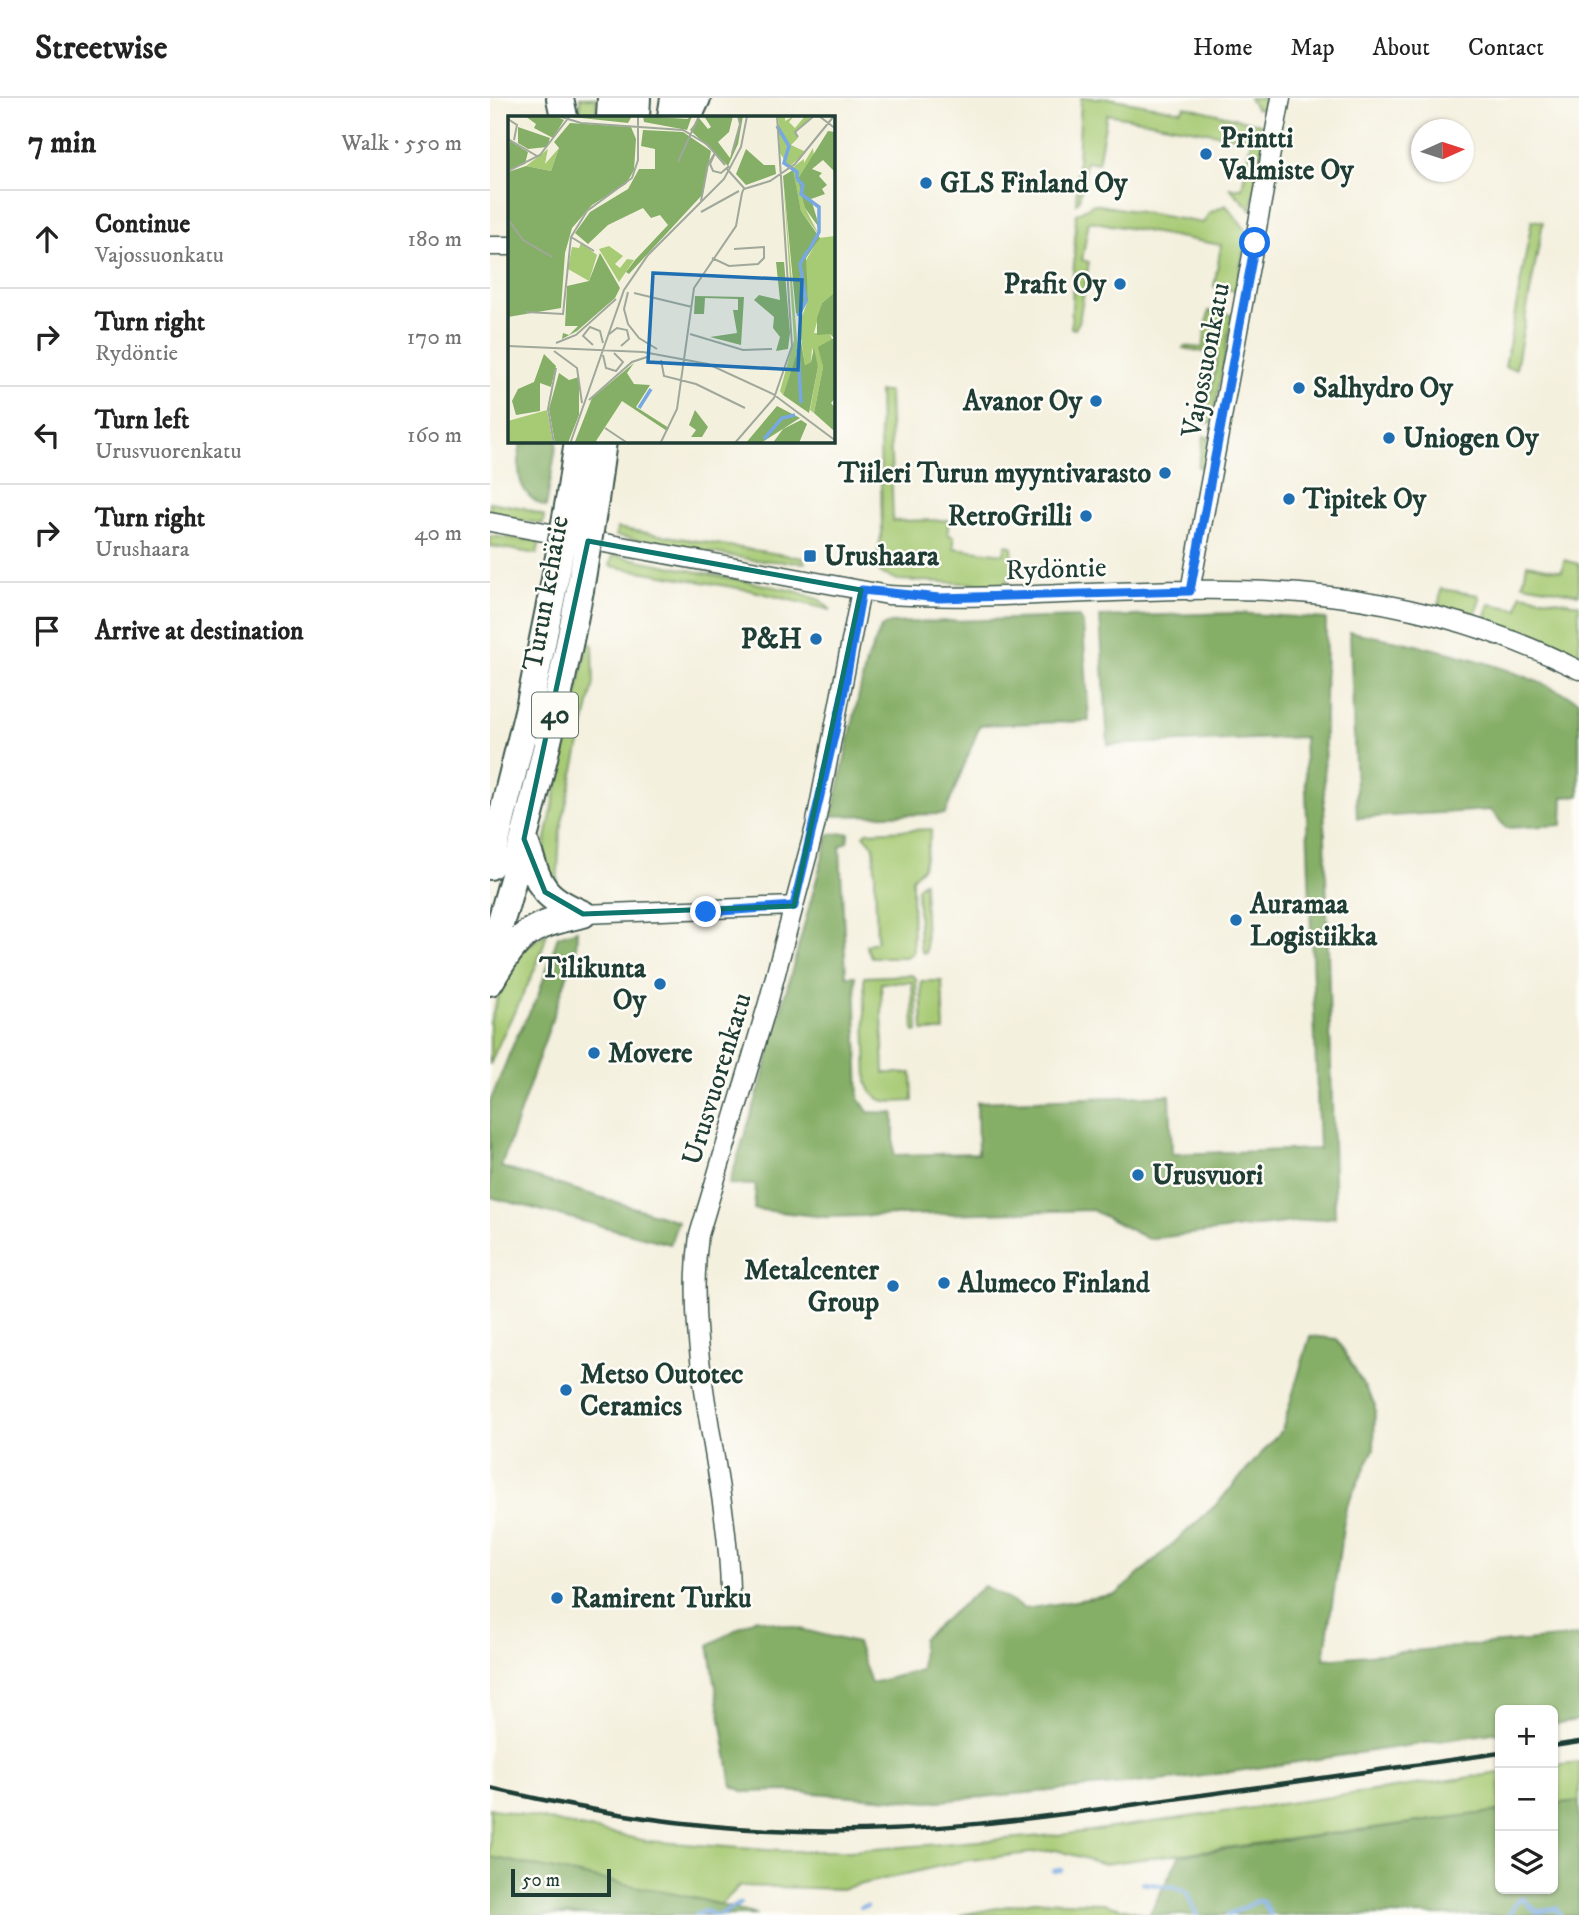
<!DOCTYPE html>
<html lang="en">
<head>
<meta charset="utf-8">
<style>
	body { margin:0; font-family:"IM FELL DW Pica",serif; background:#f6f6f6; color:#222 }
	.controls { position:absolute; right:21px; bottom:21px; display:grid; overflow:hidden; border-radius:10px; box-shadow:0 2px 5px #0004 }
	.controls button { width:63px; height:63px; display:grid; place-items:center; padding:0; border:0; border-bottom:2px solid #e0e0e0; background:#fff; color:#222; font:35px sans-serif }
	.compass { position:absolute; left:921px; top:21px; width:63px; height:63px; border-radius:50%; background:#fff; box-shadow:0 2px 5px #0004; rotate:87deg }
	.scale { position:absolute; left:21px; bottom:18px; width:100px; box-sizing:border-box; padding-left:7px; border:4px solid #1f3d34; border-top:0; font-size:19px; line-height:24px; white-space:nowrap; color:#1f3d34; -webkit-text-stroke:5px #fdfcf7; paint-order:stroke }
	.stop { position:absolute; width:21px; height:21px; margin:-16px; border:5px solid #1a73e8; border-radius:50%; background:#fff }
	.stop.end { background:#1a73e8; border-color:#fff; box-shadow:0 2px 7px #0008 }
	.list { margin:0; padding:0; list-style:none }
	h2 { display:flex; justify-content:space-between; align-items:center; height:91px; margin:0; padding:0 28px; font-size:30px }
	h2 small { font-size:23px; font-weight:400; color:#767676 }
	.list li { display:grid; grid-template-columns:46px 1fr auto; gap:21px; align-items:center; box-sizing:border-box; height:98px; padding:0 28px; border-top:2px solid #e0e0e0 }
	.list b { display:block; font-size:26px; white-space:nowrap }
	.list p { margin:0; font-size:23px; white-space:nowrap; color:#767676 }
	.list em { font-size:23px; font-style:normal; color:#767676 }
	.icon { flex:none; width:38px; height:38px; fill:none; stroke:currentColor; stroke-width:2; stroke-linecap:round; stroke-linejoin:round }
	.map { position:relative; flex:none; width:1089px; height:1817px; overflow:hidden }
	header { display:flex; align-items:center; gap:42px; box-sizing:border-box; height:98px; padding:0 35px; background:#fff; border-bottom:2px solid #e0e0e0 }
	header strong { font-size:33px }
	nav { display:flex; gap:38px; margin-inline-start:auto; font-size:24px }
	main { display:flex }
	aside { flex:1; background:#fff }
	.map>svg:first-child { display:block }
	.green { fill:#a7ca74; stroke:#638454; stroke-width:2 }
	.forest { fill:#85ae66; stroke:#52764d; stroke-width:2 }
	.lines { fill:none; stroke-linecap:round; stroke-linejoin:round }
	.stream { stroke:#77a8e2; stroke-width:4.5 }
	.minor-casing { stroke:#3f584e; stroke-width:21 }
	.highway-casing { stroke:#3f584e; stroke-width:30 }
	.minor { stroke:#fff; stroke-width:18 }
	.highway { stroke:#fff; stroke-width:26 }
	.rail { stroke:#1f3d34; stroke-width:4.5 }
	.highway-bridge-casing { stroke:#3f584e; stroke-width:30; stroke-linecap:butt }
	.highway-bridge { stroke:#fff; stroke-width:26 }
	.route { stroke:#1a73e8; stroke-width:9 }
	.marked { fill:none; stroke:#0f766e; stroke-width:5; stroke-linejoin:round }
	.poi-dot { fill:#1f6fb2; stroke:#fdfcf7; stroke-width:2.5 }
	.labels { text-anchor:middle; dominant-baseline:central; stroke-width:5; stroke-linejoin:round; paint-order:stroke }
	.shield { fill:#fdfcf7; stroke:#62766e; stroke-width:2 }
	.shield-label { font-size:26px; font-weight:bold; fill:#1f3d34 }
	.poi-label { font-size:28px; font-weight:bold; fill:#1f3d34; stroke:#fdfcf7; text-anchor:start }
	.street-label { font-size:28px; fill:#1f3d34; stroke:#fdfcf7 }
	.inset-river { fill:none; stroke:#77a8e2; stroke-width:3.5 }
	.inset-road { fill:none; stroke:#9fa89a; stroke-width:2 }
	.view { fill:#1f6fb2; fill-opacity:0.15; stroke:#1f6fb2; stroke-width:3.5 }
	.inset-edge { fill:none; stroke:#1f3d34; stroke-width:3.5 }
</style>
</head>
<body>
<header>
<strong>Streetwise</strong>
<nav><a>Home</a><a>Map</a><a>About</a><a>Contact</a></nav>
</header>
<main>
<aside>
<h2>7 min<small>Walk · 550 m</small></h2>
<ul class="list">
<li><svg class="icon" aria-label="ahead" viewBox="0 0 24 24"><path d="M12 20V5M6 11l6-6 6 6"/></svg><div><b>Continue</b><p>Vajossuonkatu</p></div><em>180 m</em></li>
<li><svg class="icon" aria-label="right" viewBox="0 0 24 24"><path d="M7 20v-9h11M14 6l5 5-5 5"/></svg><div><b>Turn right</b><p>Rydöntie</p></div><em>170 m</em></li>
<li><svg class="icon" aria-label="left" viewBox="0 0 24 24"><path d="M17 20v-9H6M10 6l-5 5 5 5"/></svg><div><b>Turn left</b><p>Urusvuorenkatu</p></div><em>160 m</em></li>
<li><svg class="icon" aria-label="right" viewBox="0 0 24 24"><path d="M7 20v-9h11M14 6l5 5-5 5"/></svg><div><b>Turn right</b><p>Urushaara</p></div><em>40 m</em></li>
<li><svg class="icon" aria-label="arrive" viewBox="0 0 24 24"><path d="M6 21V4h12l-3 4 3 4H6"/></svg><div><b>Arrive at destination</b></div></li>
</ul>
</aside>
<div class="map">
<svg width="1089" height="1817" viewBox="0 0 1089 1817">
	<rect width="100%" height="100%" fill="#fdfcf7"/>
	<filter id="ink" filterUnits="userSpaceOnUse"><feTurbulence type="fractalNoise" baseFrequency=".0143" numOctaves="2"/><feDisplacementMap in="SourceGraphic" scale="14" xChannelSelector="R" yChannelSelector="G"/><feConvolveMatrix kernelMatrix="1 2 1 2 8 2 1 2 1" color-interpolation-filters="sRGB"/></filter>
	<filter id="wash" filterUnits="userSpaceOnUse"><feTurbulence type="fractalNoise" baseFrequency=".00686" numOctaves="4" result="noise"/><feDisplacementMap in="SourceGraphic" scale="28" xChannelSelector="R" yChannelSelector="G"/><feGaussianBlur stdDeviation="1.57" result="paint"/><feColorMatrix in="noise" values="0 0 0 0 0 0 0 0 0 0 0 0 0 0 0 0 0 1.4 0 .05"/><feComposite in="paint" operator="in"/></filter>
	<g filter="url(#wash)">
		<rect width="100%" height="100%" fill="#f4f0de"/>
		<path class="green" d="M90,0H107L106,19H90Z
			M591,0H618L691,13L695,8L769,26L776,30L761,112L740,90H752L761,42L617,16L608,65L596,63L589,103L586,105Z
			M759,0H781L778,12L765,10Z
			M604,106L713,125L719,115L736,107L757,133L746,193L724,189L731,147L599,123L592,162L599,164L589,224L585,231L581,230L586,116Z
			M1042,122L1053,124L1026,271L1015,269Z
			M719,213L742,217L722,325L716,324L728,257L693,250L694,248L713,250Z
			M389,294H399L403,423L458,422V437L464,438V450L514,456L516,447L522,448L523,476L514,487L408,482L390,475L386,463L392,434Z
			M714,338L719,340L714,369H708Z
			M0,404L34,410L54,418L53,426L0,417Z
			M127,430L313,460L315,465L264,462L126,438Z
			M0,438L50,443L47,456L0,448Z
			M123,457L305,493L330,502L341,512L259,492L120,468Z
			M1074,462L1089,466V496L1033,486L1037,466L1072,473Z
			M951,491L988,497L990,501L984,520L952,510L949,506Z
			M1031,496L1089,506V556H1077L995,524L999,506L1028,511Z
			M98,544L103,547L104,585L70,733L67,793L55,767V745Z
			M442,731L433,769L422,780L423,855L416,859H381L376,847L387,843L384,748L374,737L376,734Z
			M434,783L436,855H433L430,850L427,790Z
			M57,834C46,882 17,921 0,967V924L19,863Z
			M422,877L426,881L428,933L424,934L422,884L391,885L394,975H422L423,1003C403,1004 383,1008 377,984L374,879Z
			M431,883H452L454,933H433Z
			M1089,1664V1703L1063,1706V1667Z
			M1010,1675V1713L614,1766L566,1752L472,1763L351,1791L250,1788L230,1807L0,1759V1710L157,1743L290,1753H359L578,1736Z
			M544,1803L613,1805L658,1817H470Z"/>
		<path class="forest" d="M31,343H67L56,409C25,396 27,372 31,343Z
			M746,515L836,521L834,699L845,1119L658,1141L602,1112L335,1119L264,1111L266,1087L239,1086L271,986L339,736L359,735L357,744L350,749L356,878H365L369,1000L378,1014L404,1015V1057L488,1055L487,1004L680,997L682,1056L829,1051L814,639L618,647L610,519Z
			M589,519L593,526L599,623L490,627L455,716L342,718L376,565L391,530L400,525Z
			M860,534C940,548 1017,565 1089,603V698L1073,699L1072,727L1016,730L1001,712L867,720Z
			M87,832L86,852L11,1069L188,1123L180,1146L0,1099V1004L25,942L48,898L68,838Z
			M820,1238L847,1241L885,1307L884,1351L856,1409L834,1561L1089,1538V1622L1063,1626V1612H1010V1634L700,1680L439,1704L297,1693L255,1694L242,1688L219,1547L266,1520L367,1545L381,1585L431,1572L432,1541L494,1488L535,1511L627,1496L727,1406L792,1332Z
			M1089,1703V1817H659L690,1757L1010,1713V1791H1063V1706Z
			M0,1759L209,1801L267,1817H0Z"/>
		<g class="lines">
			<path class="stream" d="M564,1773L571,1772
				M653,1785L684,1789L697,1794L707,1817
				M371,1809L377,1808
				M206,1817L215,1813L225,1817
				M230,1817L251,1805
				M738,1817L768,1803L773,1804L781,1817
				M1019,1817L1027,1802L1032,1800L1047,1814L1066,1810L1070,1817"/>
		</g>
	</g>
	<g filter="url(#ink)">
		<g class="lines">
			<defs>
				<path id="minor" d="M0,148H19
					M0,424L398,497C545,505 694,481 840,498C926,508 1012,533 1089,572
					M700,493L791,0
					M93,816L304,808
					M240,1491C237,1371 193,1257 209,1137L278,905L325,729L371,492"/>
				<path id="highway" d="M70,0L74,19
					M120,19L121,0
					M146,19L147,0
					M181,19L184,0
					M198,19L207,0
					M80,397L88,343
					M105,402L113,343
					M34,741C50,785 47,797 93,816
					M0,768L40,605L64,487
					M0,860C37,739 66,617 90,492
					M0,884C30,834 36,829 93,816"/>
			</defs>
			<use href="#minor" class="minor-casing"/>
			<use href="#highway" class="highway-casing"/>
			<use href="#minor" class="minor"/>
			<use href="#highway" class="highway"/>
			<path class="rail" d="M1063,1648L1089,1644
				M0,1690C92,1712 186,1728 281,1732C421,1739 559,1719 697,1699C801,1684 906,1670 1010,1655"/>
			<defs>
				<path id="highway-bridge" d="M64,487L80,397
					M90,492L105,402"/>
			</defs>
			<use href="#highway-bridge" class="highway-bridge-casing"/>
			<use href="#highway-bridge" class="highway-bridge"/>
		</g>
	</g>
	<g class="lines" filter="url(#ink)">
		<path class="route" d="M216,814L304,808L352,604L372,492L449,500L700,493L765,145"/>
	</g>
	<path class="marked" d="M98,443L371,492L304,808L93,816L55,794L34,741Z"/>
	<g class="poi-dot">
		<circle cx="716" cy="56" r="7"/>
		<circle cx="436" cy="85" r="7"/>
		<circle cx="630" cy="186" r="7"/>
		<circle cx="809" cy="290" r="7"/>
		<circle cx="606" cy="303" r="7"/>
		<circle cx="899" cy="340" r="7"/>
		<circle cx="675" cy="375" r="7"/>
		<circle cx="799" cy="401" r="7"/>
		<circle cx="596" cy="418" r="7"/>
		<rect x="313" y="451" width="14" height="14" rx="3.5"/>
		<circle cx="326" cy="541" r="7"/>
		<circle cx="746" cy="822" r="7"/>
		<circle cx="170" cy="886" r="7"/>
		<circle cx="104" cy="955" r="7"/>
		<circle cx="648" cy="1077" r="7"/>
		<circle cx="454" cy="1185" r="7"/>
		<circle cx="403" cy="1188" r="7"/>
		<circle cx="76" cy="1292" r="7"/>
		<circle cx="67" cy="1500" r="7"/>
	</g>
	<g class="labels">
		<rect class="shield" x="42" y="594.5" width="46" height="45" rx="5"/>
		<g class="shield-label">
			<text x="65" y="617">40</text>
		</g>
		<g class="poi-label">
			<text x="730" y="40">Printti<tspan x="730" dy="32">Valmiste Oy</tspan></text>
			<text x="450" y="85">GLS Finland Oy</text>
			<text x="616" y="186" text-anchor="end">Prafit Oy</text>
			<text x="823" y="290">Salhydro Oy</text>
			<text x="592" y="303" text-anchor="end">Avanor Oy</text>
			<text x="913" y="340">Uniogen Oy</text>
			<text x="661" y="375" text-anchor="end">Tiileri Turun myyntivarasto</text>
			<text x="813" y="401">Tipitek Oy</text>
			<text x="582" y="418" text-anchor="end">RetroGrilli</text>
			<text x="334" y="458">Urushaara</text>
			<text x="312" y="541" text-anchor="end">P&amp;H</text>
			<text x="760" y="806">Auramaa<tspan x="760" dy="32">Logistiikka</tspan></text>
			<text x="156" y="870" text-anchor="end">Tilikunta<tspan x="156" dy="32">Oy</tspan></text>
			<text x="118" y="955">Movere</text>
			<text x="662" y="1077">Urusvuori</text>
			<text x="389" y="1172" text-anchor="end">Metalcenter<tspan x="389" dy="32">Group</tspan></text>
			<text x="468" y="1185">Alumeco Finland</text>
			<text x="90" y="1276">Metso Outotec<tspan x="90" dy="32">Ceramics</tspan></text>
			<text x="81" y="1500">Ramirent Turku</text>
		</g>
		<g class="street-label">
			<text transform="translate(716 262) rotate(-79)">Vajossuonkatu</text>
			<text transform="translate(566 471) rotate(-2)">Rydöntie</text>
			<text transform="translate(56 495) rotate(-80)">Turun kehätie</text>
			<text transform="translate(227 981) rotate(-73)">Urusvuorenkatu</text>
		</g>
	</g>
	<g transform="translate(18 18)">
		<rect width="327" height="327" fill="#f4f0de"/>
		<path d="M270,0H277V5L286,0L281,6L287,12L297,0L303,2L287,16L290,22L283,29L298,36L281,51L272,37ZM51,32L43,55L18,50L40,33L37,48ZM305,32L306,41L294,60L297,92L311,119L293,95L284,52L296,43V47ZM275,60L290,235L275,279L272,275L286,224ZM327,120V176L314,187L306,217L322,218L325,225L311,231L315,251L306,297L302,294L310,251L304,232L303,246L297,249L291,209L300,184L297,146L311,122ZM73,127L89,139L81,165L60,153L64,131L71,132ZM101,130L115,140L107,148L112,152L119,143L126,144L111,166L91,133ZM39,294L45,327L0,328V305Z" fill="#a7ca74"/>
		<path d="M17,0H48L56,4L45,22L26,12L28,8ZM124,0L120,7L64,1V0ZM135,0L179,3L184,0L179,14L136,6ZM196,0H225L221,16L210,26L222,42L232,8L229,0H235L230,28L220,50L182,14L191,2L200,13L203,11ZM62,7L123,11L128,23L126,54L118,68L84,89L64,112L57,137L53,192L0,201V56L18,50L43,55L51,32L46,26ZM10,11L42,22L39,31L20,33L10,27ZM135,14L175,16L203,35L195,78L121,158L118,156L127,144L160,109L152,99L143,102L135,92L100,109L80,128L67,117L82,96L120,73L131,53H147V33L133,30ZM320,15L327,16V56L315,44L304,53L314,57L311,60L319,69L314,73L317,78L303,83L312,113L297,92L290,63ZM2,25L20,36L17,48L0,54ZM238,33L256,49H267L268,58L238,69L228,58ZM285,54L293,95L312,122L298,142L300,184L292,200L288,197L275,60ZM92,137L112,172L107,182L69,215L54,223L55,217L61,219L70,210H57L59,170L81,165ZM268,146H276L282,217L280,233L268,235L272,221L265,212L266,201L246,184L251,179L272,184ZM327,176L328,281L323,287L327,292L328,312L325,314L306,297L315,251L310,231L326,222L322,218L309,219V202L314,187ZM187,180L236,181L233,229L202,221L229,217L225,194H230V183L197,182L196,198H186ZM293,225L297,249L303,246L306,232L310,251L301,297L275,279ZM36,238L48,250L43,271L32,267V295L8,299L4,285L10,273L26,266ZM126,247L119,257L126,268L142,269L128,291L161,312L159,315L114,285L88,325L91,327L66,328L84,282ZM51,257L61,264L71,261V299L60,327H47L41,293ZM269,290L292,302L253,327L237,328ZM187,294L200,311L194,321H183L188,314L181,309ZM293,304L299,308L291,327L264,328L275,313Z" fill="#85ae66"/>
		<path class="inset-river" d="M269,10L281,30L276,47L289,56V63M289,63L295,69L293,78L311,91V116L301,134M290,200L298,185L292,148L300,134M290,233L293,287M131,292L143,273M256,323L274,302L287,299"/>
		<path class="inset-road" d="M50,0L73,7L175,14L200,29L217,49M311,0L328,13M0,3L9,9L6,24M290,21L287,16L306,0M0,23L29,40M224,37L232,8L230,0M170,46L191,0M219,53L236,72L234,77M0,55L32,39L61,1M236,73L262,65L287,48L326,0M193,85L200,48L207,37L202,48L205,55L213,57L221,50M193,96L231,75M0,103L15,124L44,141M63,121L86,135M204,142L221,150L250,148L256,142V131L226,133M120,176L116,193L120,208L131,222L149,233M126,177L184,191M18,196L55,198L63,121L79,95L124,62L130,44V0M182,218L235,234L264,233M100,219L109,212L119,214L121,223L113,230M48,227L68,219L108,183M85,229L75,220L82,211L92,215L95,227M0,230L135,236L200,248L265,278L328,325M46,235L69,252L74,287M95,239L98,252L108,255L115,246L106,237M153,244L156,260L188,268L237,292M81,284L124,246L142,240M97,312L121,328M46,328L40,293L48,252M62,328L116,174L140,139L216,63L233,31L239,0M152,328L169,293L186,172L228,110L234,77M226,328L266,282L284,230L269,0"/>
		<path class="view" d="M145,157L294,164L290,254L140,246Z"/>
		<rect width="327" height="327" class="inset-edge"/>
	</g>
</svg>
<div class="controls">
<button>+</button>
<button>−</button>
<button><svg class="icon" aria-label="layers" viewBox="0 0 24 24"><path d="M12 4l9 5-9 5-9-5zM3 14l9 5 9-5"/></svg></button>
</div>
<svg class="compass" viewBox="-18 -18 36 36"><path d="M0-13l5 13h-10z" fill="#e53935"/><path d="M0 13l5-13h-10z" fill="#767676"/></svg>
<div class="scale">50 m</div>
<div class="stop" style="left:765px;top:145px"></div>
<div class="stop end" style="left:216px;top:814px"></div>
</div>
</main>
</body>
</html>
